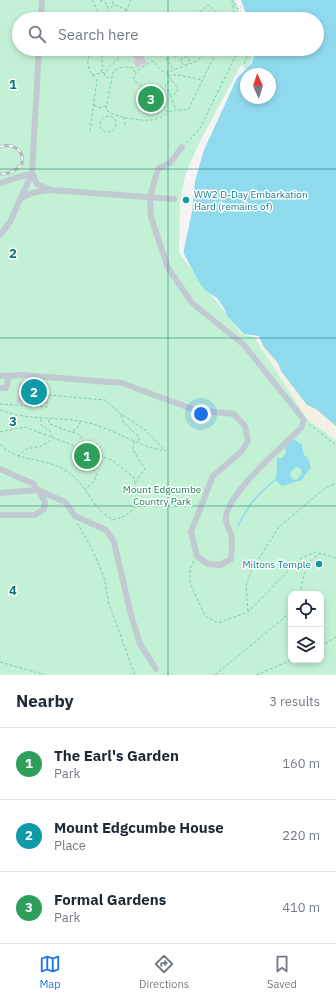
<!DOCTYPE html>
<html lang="en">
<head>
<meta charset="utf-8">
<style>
	body { margin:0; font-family:"IBM Plex Sans",sans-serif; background:#f2f2f3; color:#1f2937 }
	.controls { position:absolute; right:12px; bottom:12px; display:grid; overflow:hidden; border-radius:8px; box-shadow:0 2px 6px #0003 }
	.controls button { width:36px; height:36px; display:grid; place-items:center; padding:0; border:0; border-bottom:1px solid #e0e1e3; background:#fff; color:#1f2937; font:20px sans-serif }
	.compass { position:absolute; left:240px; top:68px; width:36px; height:36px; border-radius:50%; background:#fff; box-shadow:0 2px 6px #0003; rotate:356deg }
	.you { position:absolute; left:201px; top:414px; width:14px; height:14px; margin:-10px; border:3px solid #fff; border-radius:50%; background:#1a73e8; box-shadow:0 0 0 6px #1a73e833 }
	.badge { display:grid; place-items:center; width:26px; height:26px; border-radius:50%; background:#1a73e8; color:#fff; font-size:13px; font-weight:700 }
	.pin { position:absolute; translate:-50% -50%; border:2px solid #fff; box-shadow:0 1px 4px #0006 }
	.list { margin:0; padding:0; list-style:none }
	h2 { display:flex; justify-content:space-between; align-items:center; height:52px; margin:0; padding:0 16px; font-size:17px }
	h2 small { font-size:13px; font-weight:400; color:#747a83 }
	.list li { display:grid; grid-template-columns:26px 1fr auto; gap:12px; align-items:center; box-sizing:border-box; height:72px; padding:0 16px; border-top:1px solid #e0e1e3 }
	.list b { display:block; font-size:15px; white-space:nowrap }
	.list p { margin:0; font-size:13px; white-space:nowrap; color:#747a83 }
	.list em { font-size:13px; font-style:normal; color:#747a83 }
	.icon { flex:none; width:22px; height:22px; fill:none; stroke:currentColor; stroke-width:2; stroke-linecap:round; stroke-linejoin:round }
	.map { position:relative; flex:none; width:336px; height:675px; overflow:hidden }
	.search { position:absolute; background:#fff; box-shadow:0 2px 6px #0003; left:12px; right:12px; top:12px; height:44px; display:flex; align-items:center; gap:10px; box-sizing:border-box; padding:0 14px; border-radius:22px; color:#747a83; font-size:15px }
	.sheet { height:268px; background:#fff }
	nav { display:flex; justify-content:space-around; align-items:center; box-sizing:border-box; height:56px; border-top:1px solid #e0e1e3; background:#fff; font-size:11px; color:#747a83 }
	nav a { display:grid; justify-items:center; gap:2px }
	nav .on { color:#1a73e8 }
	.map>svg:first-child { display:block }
	.green { fill:#c3f1d5; fill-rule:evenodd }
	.sand { fill:#f5f0e5 }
	.water { fill:#90daee; fill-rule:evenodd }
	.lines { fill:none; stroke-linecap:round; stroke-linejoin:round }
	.stream { stroke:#90daee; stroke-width:1.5 }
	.building { fill:#cdcfd5; stroke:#d7d9de }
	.path { stroke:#7ad0a6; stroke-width:1; stroke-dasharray:3 2; stroke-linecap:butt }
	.minor { stroke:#c1cad2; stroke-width:6 }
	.rail-casing { stroke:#b5b8bd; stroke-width:3 }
	.rail { stroke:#fff; stroke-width:1.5; stroke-dasharray:4.5; stroke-linecap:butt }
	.grid { fill:none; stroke:#0f766e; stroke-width:1; stroke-opacity:0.55 }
	.culture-dot { fill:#0f9aa8; stroke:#fff; stroke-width:1.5 }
	.labels { text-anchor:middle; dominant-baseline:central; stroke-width:3; stroke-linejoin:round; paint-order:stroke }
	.culture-label { font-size:10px; fill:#0d838f; stroke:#fff; text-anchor:start }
	.park-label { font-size:10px; fill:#17864f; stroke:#fff }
	.grid-label { font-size:13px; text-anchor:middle; font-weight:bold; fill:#0f766e; stroke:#fff; stroke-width:3; stroke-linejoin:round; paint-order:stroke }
</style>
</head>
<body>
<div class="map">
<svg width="336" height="675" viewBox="0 0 336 675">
	<rect width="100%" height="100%" fill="#f5f3f3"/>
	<path class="green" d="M0,0H235L238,7L237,8L243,19H19V49H254L252,60L246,69L241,65L198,145L185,176L180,201L179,253L241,333L255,338L307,419L336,440V675H0ZM291,594H321V660H291Z"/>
	<path class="sand" d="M268,341L336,415V440L307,419L263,350V346Z"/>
	<path class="water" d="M241,0H336V426L316,409L307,405L281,371L278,363L263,346L259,336L244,334L227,316L224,308L217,298L205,290L199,282L184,254V249L192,212L195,181L204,150L237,78L252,63L256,49H317V19H248ZM246,74H270V98H246Z
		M294,439L302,445L304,455L308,458L311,468L306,473L302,480L282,486L275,480C278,473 276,466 277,458H282L286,453L285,447ZM296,467L300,468L302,474L296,480L292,479L290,473Z"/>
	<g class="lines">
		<path class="stream" d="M238,526C248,505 257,495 275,480"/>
	</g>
	<path class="building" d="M139,50L147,63L137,68L133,62L136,60L132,54Z
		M19,382L48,383L46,405H39V402L23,401V404H17V397H19Z
		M316,559L323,561L321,568L314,567Z"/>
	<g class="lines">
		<path class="path" d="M92,0L99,14L111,19
			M100,0L106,3V6L110,8L114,5L112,0
			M232,0L235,19
			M234,3L238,9L241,7
			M115,5L127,10
			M105,19L108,8
			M113,19C124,15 127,11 131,0
			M192,19L208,5L224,19
			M161,49L173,69
			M169,49L174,57L184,49
			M173,49H177
			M177,49L182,57
			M240,49L250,50V49
			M117,53L126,49
			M165,54L172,49
			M181 61a4 4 0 1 1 8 0a4 4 0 1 1-8 0Z
			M244,64L250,50
			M101,72L103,67L101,58L109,50
			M135,72L133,68C126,66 118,67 113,72L106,109C111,117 141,121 151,120C157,120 163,116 168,113L152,88C148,87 143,87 140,85C123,76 146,65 153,61L163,72H168L197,61L208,51L237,54
			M104,73L105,76L111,79
			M168,73L167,75L178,88L177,92L171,96L175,108
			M92,75L106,72L110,66L118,59L117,53L110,49
			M168,75H179L202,80
			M171,96L165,85L172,80
			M94,105L99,108L106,106
			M169,112L175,110H188L216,52
			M100 124a8 8 0 1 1 16 0a8 8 0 1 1-16 0Z
			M124,117L125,126
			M90,131L97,80C87,71 85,61 92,49
			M186,143L199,130L239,49
			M0,404L47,407L48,395L105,400L121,414L144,429L166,451C138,447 113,428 85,422C56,416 29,421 0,410
			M121,415L124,423L139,437V443
			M41,419V425L50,431L53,438
			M48,419L50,424L71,432L77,429L80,422
			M309,424L336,445
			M0,432L25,427L38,432L112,460L134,478L136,488L135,508L123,517L113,520C89,506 87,483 65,470C44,457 18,463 0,444
			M72,432L80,435L83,441L82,448
			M134,441L133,450L145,469L136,481
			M79,448L97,475L94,481L85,490
			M18,457L26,449L41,446L53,439
			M77,523L92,549L104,577L109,604L135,675
			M194,561L190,569V583L205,616L218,623L248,612L300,559L315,552L336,558
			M300,594C303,578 304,563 319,554
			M248,611L246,586L251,571L279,527L325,488L336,483
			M321,646L336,637
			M0,662L45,675
			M215,675L291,612
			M256,675L291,660"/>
		<path class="minor" d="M41,19L42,0
			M0,183L32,173
			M51,190L174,199
			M21,198L35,192L51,190L37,184L32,173
			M0,235L10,222L32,173L39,49
			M0,376L22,375L122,383L195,410L234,414L245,426L248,441L241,452L213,476L191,532L197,556L208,564L220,565L231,559C232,550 233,542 231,534C229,529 226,524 226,519C225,495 284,445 301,428L304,420L244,345L192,303L168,268L151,217L150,197L157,172L159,168L170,163L182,147
			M0,388H6L9,376
			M0,469L34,484L36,490
			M38,490L65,502L75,516L106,530L114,542L131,615L140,644L156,669
			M0,493L38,490L45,502L44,509L35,515H0"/>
		<defs>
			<path id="rail" d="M0,147C13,142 25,151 22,164C17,170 8,175 0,174"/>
		</defs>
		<use href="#rail" class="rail-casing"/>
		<use href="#rail" class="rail"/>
	</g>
	<path class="grid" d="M168,0V19M168,49V675M0,169H336M0,338H336M0,506H336"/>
	<g class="culture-dot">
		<circle cx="186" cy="200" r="4"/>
		<circle cx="319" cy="564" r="4"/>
	</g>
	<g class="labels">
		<g class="culture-label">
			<text x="194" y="194">WW2 D-Day Embarkation<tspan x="194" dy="12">Hard (remains of)</tspan></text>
			<text x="311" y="564" text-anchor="end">Miltons Temple</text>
		</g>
		<g class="park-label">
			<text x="162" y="489">Mount Edgcumbe<tspan x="162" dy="12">Country Park</tspan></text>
		</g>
	</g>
	<g class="grid-label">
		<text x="13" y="89">1</text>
		<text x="13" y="258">2</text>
		<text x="13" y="426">3</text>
		<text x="13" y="595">4</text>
	</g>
</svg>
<div class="controls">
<button><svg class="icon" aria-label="locate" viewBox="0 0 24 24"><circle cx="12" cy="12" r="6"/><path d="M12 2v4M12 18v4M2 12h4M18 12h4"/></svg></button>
<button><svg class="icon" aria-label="layers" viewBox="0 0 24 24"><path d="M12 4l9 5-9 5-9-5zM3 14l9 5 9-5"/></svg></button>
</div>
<svg class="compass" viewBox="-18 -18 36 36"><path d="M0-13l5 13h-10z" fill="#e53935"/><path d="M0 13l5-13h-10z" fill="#747a83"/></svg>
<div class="you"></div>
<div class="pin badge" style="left:87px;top:456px;background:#2e9e5b">1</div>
<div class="pin badge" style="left:34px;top:392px;background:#0f9aa8">2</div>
<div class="pin badge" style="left:151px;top:99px;background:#2e9e5b">3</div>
<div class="search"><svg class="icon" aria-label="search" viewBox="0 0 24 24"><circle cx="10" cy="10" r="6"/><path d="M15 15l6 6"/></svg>Search here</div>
</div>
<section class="sheet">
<h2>Nearby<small>3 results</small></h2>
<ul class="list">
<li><span class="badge" style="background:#2e9e5b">1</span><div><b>The Earl's Garden</b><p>Park</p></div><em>160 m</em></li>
<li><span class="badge" style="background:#0f9aa8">2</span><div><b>Mount Edgcumbe House</b><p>Place</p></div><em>220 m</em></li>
<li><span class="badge" style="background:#2e9e5b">3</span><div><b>Formal Gardens</b><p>Park</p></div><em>410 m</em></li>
</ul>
</section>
<nav>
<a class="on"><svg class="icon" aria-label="map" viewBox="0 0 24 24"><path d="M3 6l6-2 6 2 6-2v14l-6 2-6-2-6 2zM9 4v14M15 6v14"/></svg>Map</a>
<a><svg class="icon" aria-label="directions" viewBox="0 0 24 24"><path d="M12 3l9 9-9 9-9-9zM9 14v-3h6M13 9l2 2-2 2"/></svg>Directions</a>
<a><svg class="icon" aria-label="saved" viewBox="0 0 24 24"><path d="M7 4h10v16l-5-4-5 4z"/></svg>Saved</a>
</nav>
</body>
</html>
